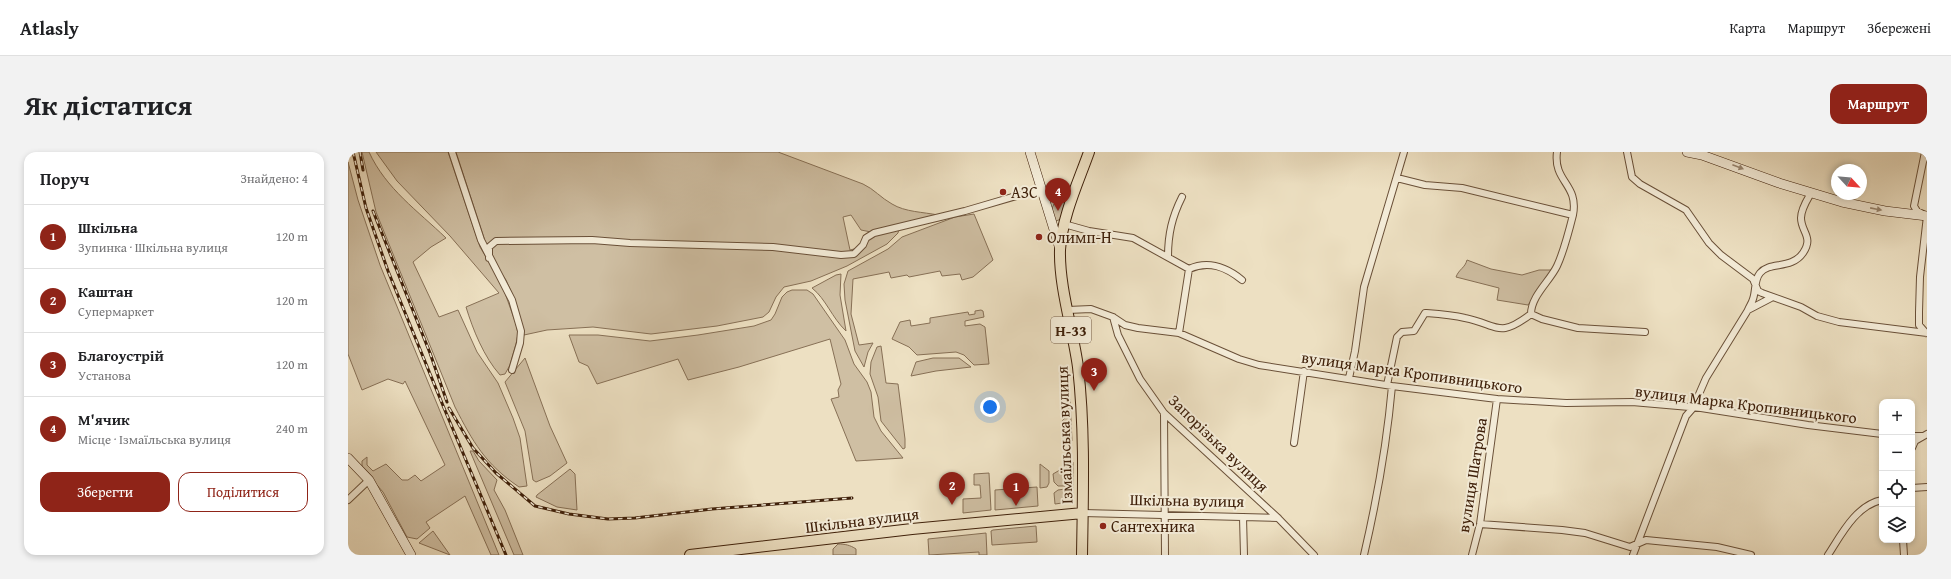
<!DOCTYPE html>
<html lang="uk">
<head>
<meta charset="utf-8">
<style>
	body { margin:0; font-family:"Gentium Book Plus",serif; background:#f2f2f2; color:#202124 }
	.controls { position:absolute; right:12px; bottom:12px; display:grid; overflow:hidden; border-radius:8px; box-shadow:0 2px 6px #0003 }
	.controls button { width:36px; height:36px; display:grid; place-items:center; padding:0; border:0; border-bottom:1px solid #e0e0e0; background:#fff; color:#202124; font:20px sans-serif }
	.compass { position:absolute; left:1483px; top:12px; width:36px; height:36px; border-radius:50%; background:#fff; box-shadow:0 2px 6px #0003; rotate:116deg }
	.you { position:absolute; left:642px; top:255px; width:14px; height:14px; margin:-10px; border:3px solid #fff; border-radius:50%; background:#1a73e8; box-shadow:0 0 0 6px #1a73e833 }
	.badge { display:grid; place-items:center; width:26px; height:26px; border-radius:50%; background:#8f2418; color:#fff; font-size:13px; font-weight:700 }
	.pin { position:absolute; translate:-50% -33px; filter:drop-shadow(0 1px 2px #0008) }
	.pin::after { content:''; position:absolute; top:21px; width:14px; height:12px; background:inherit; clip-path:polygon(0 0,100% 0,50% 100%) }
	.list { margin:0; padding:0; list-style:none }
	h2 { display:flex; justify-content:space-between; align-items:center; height:52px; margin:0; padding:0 16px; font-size:17px }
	h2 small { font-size:13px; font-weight:400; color:#757577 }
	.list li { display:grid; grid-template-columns:26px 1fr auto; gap:12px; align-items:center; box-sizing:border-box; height:64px; padding:0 16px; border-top:1px solid #e0e0e0 }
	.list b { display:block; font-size:15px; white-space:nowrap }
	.list p { margin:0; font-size:13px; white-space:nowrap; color:#757577 }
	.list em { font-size:13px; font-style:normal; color:#757577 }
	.actions { display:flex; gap:8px; padding:12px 16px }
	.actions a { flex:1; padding:9px 0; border:1px solid #8f2418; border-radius:12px; text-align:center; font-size:14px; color:#8f2418 }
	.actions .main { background:#8f2418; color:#fff }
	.icon { flex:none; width:22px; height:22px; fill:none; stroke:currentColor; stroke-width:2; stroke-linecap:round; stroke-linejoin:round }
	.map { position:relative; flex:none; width:1579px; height:403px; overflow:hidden; border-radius:12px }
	header { display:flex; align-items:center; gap:24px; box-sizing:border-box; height:56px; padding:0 20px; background:#fff; border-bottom:1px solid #e0e0e0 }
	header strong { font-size:19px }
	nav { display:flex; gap:22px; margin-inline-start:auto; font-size:14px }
	.intro { display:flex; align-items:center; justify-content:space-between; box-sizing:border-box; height:96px; padding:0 24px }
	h1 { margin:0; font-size:28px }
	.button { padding:10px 18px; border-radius:12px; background:#8f2418; color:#fff; font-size:14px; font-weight:700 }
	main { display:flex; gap:24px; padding:0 24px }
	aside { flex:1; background:#fff; border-radius:12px; box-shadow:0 2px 6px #0003 }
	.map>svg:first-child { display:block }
	.green { fill:#cfbfa3; stroke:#877056 }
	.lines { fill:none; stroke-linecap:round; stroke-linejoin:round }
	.street-casing { stroke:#6a5038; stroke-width:8 }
	.secondary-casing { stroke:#3f200a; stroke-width:10 }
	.primary-casing { stroke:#3f200a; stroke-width:12 }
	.street { stroke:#f3ebd7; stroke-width:6 }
	.secondary { stroke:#f3ebd7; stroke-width:9 }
	.primary { stroke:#ede0c2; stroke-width:10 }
	.rail-casing { stroke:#3f200a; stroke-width:3 }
	.rail { stroke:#f3ebd7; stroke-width:1.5; stroke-dasharray:4.5; stroke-linecap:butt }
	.oneway { fill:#998670 }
	.poi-dot { fill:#8f2418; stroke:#f3ebd7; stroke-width:1.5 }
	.labels { text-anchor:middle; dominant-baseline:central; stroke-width:4; stroke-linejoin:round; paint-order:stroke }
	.shield { fill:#f3ebd7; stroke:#755d48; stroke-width:1 }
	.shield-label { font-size:15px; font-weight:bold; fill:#3f200a }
	.poi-label { font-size:16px; fill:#3f200a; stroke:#f3ebd7; text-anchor:start }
	.street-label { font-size:16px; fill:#3f200a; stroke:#f3ebd7 }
</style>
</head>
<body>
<header>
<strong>Atlasly</strong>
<nav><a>Карта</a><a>Маршрут</a><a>Збережені</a></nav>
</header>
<div class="intro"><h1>Як дістатися</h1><a class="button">Маршрут</a></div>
<main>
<aside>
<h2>Поруч<small>Знайдено: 4</small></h2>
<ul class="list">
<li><span class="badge">1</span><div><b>Шкільна</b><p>Зупинка · Шкільна вулиця</p></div><em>120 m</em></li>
<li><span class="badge">2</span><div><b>Каштан</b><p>Супермаркет</p></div><em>120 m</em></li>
<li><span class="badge">3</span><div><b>Благоустрій</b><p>Установа</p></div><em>120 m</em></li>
<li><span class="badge">4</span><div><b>М'ячик</b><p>Місце · Ізмаїльська вулиця</p></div><em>240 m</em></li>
</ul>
<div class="actions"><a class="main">Зберегти</a><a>Поділитися</a></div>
</aside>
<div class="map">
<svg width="1579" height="403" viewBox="0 0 1579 403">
	<rect width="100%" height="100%" fill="#ede0c2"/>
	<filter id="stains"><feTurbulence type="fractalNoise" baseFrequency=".005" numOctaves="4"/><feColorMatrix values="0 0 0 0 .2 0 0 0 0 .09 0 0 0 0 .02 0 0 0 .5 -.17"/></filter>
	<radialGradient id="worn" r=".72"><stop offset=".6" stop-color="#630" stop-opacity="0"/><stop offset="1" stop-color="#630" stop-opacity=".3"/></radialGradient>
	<path class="green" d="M14,0H21C38,37 70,59 98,86L83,95L65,110L91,165L110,158L129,200L150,231L165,266L172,286L179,334L171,335C137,312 125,290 107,255L28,60Z
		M28,0H100L132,95L153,130L168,172L170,182L168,192L162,213L157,222L152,223C136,205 125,178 118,155L151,141L102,84L49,29Z
		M108,0H430L515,32C526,37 533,46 544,52C557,60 575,60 590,63L523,80L513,78L503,63L495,65L502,98L510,96L527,83L551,77L550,81L539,92L499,114L463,129L436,135L428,145L421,160L415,165L369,174L303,182L245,175L199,178L176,183L166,146L158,128L145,109L138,92Z
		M0,10L10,48L32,113L151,403H143L117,344L78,370L82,376L69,387L59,385L35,340L14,316V309L19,305V313L25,319L38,312L54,328H60L67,323L73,329L97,313L57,229L55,232L40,227L14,238L0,202Z
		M712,49L717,50V53L713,67L708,69L706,67L704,56L706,52Z
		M626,62L645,108L625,125L614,128L612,122L594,124L592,119L561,125L559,123L543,126L541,120L505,127L503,162L511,193L525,191L520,200L516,215L507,199L497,148L496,132L500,119L540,97L554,85L607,65Z
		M1119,108L1143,117L1174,123L1191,118H1205L1180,153L1149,148L1151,136L1108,125C1111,117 1117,116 1119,108Z
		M493,122L492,143L498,179C484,166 478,147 464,136L488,123Z
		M444,138H459L465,142L497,188L506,212L519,230L523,240L526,265L533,279L555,306L508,309L483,247L491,245L490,238L493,232L482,187L391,215L340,228L330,207L249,232L240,214L231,210L221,183H250L302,189L350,183L406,174L423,168L427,162L434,145L439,140Z
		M633,158L635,159L636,165L617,169V174L632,172L637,175L641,212L626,213L616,203L608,200L569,203L561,195L544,187L552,170L562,168L563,174L582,171V166L620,160L621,163L627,162V159Z
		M533,194L538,231L550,232L557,287V296L555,297L533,269L530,245L522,222L523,210L529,195Z
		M177,206L202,274L219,311L202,324L188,330L185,328L177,279L157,230Z
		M585,206H611L623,215L588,219L563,224L568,210Z
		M718,247H722L724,289H720L714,269L718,265Z
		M122,299H125L131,309L149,328L146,338L157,358L175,403H166Z
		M723,310H725V345L721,350L707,352L706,341L710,338L717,337V334H710L706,330L705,322L717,315Z
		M692,312L701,319V331L699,335L692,336Z
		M222,317L227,322L229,358L209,355L188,345L189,343Z
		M641,321L643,358L615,361V347L633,346L632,333H626V322Z
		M689,335L690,354L647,358V338Z
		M688,374L689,390L644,393L643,379L645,378Z
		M85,379L102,403L71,391Z
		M638,381L639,403H631V400L581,403L580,387Z
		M490,392C497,392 502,393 508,397V403H485V397Z"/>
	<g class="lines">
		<defs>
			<path id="street" d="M104,0L133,88L164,148L173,179L172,191L164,218
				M1279,0L1284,25L1292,32L1338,58L1361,91L1373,103L1405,127L1410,139L1414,141L1453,155L1469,164L1491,170L1579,181
				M1577,0L1566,54L1569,59L1579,64L1572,125L1571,160V173L1578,181
				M1049,26L1077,33L1114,36L1225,63
				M716,72L741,79L785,86L841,117L831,181
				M820,105C820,82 824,65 834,45
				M141,106V95L148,89L244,88L282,91L425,95L493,103L506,102L515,93L518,86L526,81L617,59L675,42L694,40
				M841,117C861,108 878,115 894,128
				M720,158L743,157L765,165L777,173L790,176L831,181L891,207L911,213L1044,234L1149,247L1218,251L1284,250L1353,256L1460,273L1534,282
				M1400,158L1423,146
				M1183,162C1183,144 1202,129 1209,114C1216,99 1221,79 1225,63C1231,32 1205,30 1209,0
				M765,165L770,183L792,227L816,261L930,366L966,403
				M1001,226L1007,199L1016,135L1056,0
				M1039,233L1049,185L1054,180L1066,179L1077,161C1090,162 1104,163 1117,166C1151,173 1150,187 1183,162L1194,167L1230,176L1297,180
				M816,261L817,403
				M1564,284H1575
				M946,291L956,219
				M1564,296L1567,289L1579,282
				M1564,336L1579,335
				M0,348L21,328
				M735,361L930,366
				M895,365L896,403
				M1132,372L1214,378L1237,381L1282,395L1298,388L1369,395L1403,403
				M1555,388L1556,403
				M1016,403C1029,347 1039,291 1044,234
				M1124,403L1132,372L1149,247
				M1285,403L1338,264L1345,256L1358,226L1400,158C1401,155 1404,151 1405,147C1408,139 1406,128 1412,121C1422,109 1443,118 1455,101C1466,85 1453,80 1453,66C1453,57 1459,48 1463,41
				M1480,403C1493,383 1508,353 1534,348"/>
			<path id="secondary" d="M682,0L712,97
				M1339,0L1354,3L1431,31L1494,50L1537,59L1579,64
				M0,306L21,328L63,403"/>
			<path id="primary" d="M342,403L564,377L735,361
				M734,403C735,340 737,278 730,215C725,178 711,135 712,98C714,65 730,31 741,0"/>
		</defs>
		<use href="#street" class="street-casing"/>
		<use href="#secondary" class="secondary-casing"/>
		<use href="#primary" class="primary-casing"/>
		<use href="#street" class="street"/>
		<use href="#secondary" class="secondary"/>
		<use href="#primary" class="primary"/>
		<defs>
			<path id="rail" d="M5,0L18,56L40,119L96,256L158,403
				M12,0L15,18
				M25,59L82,201L99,250
				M101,256L125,296L148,321L187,354L221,362L260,367L287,366L364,357L504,346"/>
		</defs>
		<use href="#rail" class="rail-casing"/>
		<use href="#rail" class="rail"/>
	</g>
	<defs><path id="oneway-solid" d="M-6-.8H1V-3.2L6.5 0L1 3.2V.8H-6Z"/></defs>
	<g class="oneway">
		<use href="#oneway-solid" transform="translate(1390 15) rotate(21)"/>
		<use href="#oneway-solid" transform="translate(1528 57) rotate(11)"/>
	</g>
	<g class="poi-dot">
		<circle cx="655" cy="40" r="4"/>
		<circle cx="691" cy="85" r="4"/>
		<circle cx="755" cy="374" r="4"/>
	</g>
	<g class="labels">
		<rect class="shield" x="703" y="165" width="40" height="26" rx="3"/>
		<g class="shield-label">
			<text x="723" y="178">Н-33</text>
		</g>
		<g class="poi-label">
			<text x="663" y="40">АЗС</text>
			<text x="699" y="85">Олимп-Н</text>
			<text x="763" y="374">Сантехника</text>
		</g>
		<g class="street-label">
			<text transform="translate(1064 220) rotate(8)">вулиця Марка Кропивницького</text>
			<text transform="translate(1398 252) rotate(7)">вулиця Марка Кропивницького</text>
			<text transform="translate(716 283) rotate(-92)">Ізмаїльська вулиця</text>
			<text transform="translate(871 291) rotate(44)">Запорізька вулиця</text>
			<text transform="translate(1124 323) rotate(-81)">вулиця Шатрова</text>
			<text transform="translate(839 348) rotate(1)">Шкільна вулиця</text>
			<text transform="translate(514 368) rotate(-7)">Шкільна вулиця</text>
		</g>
	</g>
	<rect width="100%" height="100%" filter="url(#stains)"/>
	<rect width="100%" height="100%" fill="url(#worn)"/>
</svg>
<div class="controls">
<button>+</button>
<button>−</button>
<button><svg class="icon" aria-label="locate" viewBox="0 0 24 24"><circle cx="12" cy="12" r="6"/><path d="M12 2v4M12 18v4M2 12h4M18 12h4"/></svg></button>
<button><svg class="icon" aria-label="layers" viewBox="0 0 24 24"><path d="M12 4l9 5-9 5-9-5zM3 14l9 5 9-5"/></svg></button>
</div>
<svg class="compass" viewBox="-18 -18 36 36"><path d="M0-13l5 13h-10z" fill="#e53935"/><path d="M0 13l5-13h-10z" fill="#757577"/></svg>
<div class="you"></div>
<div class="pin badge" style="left:668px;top:354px">1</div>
<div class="pin badge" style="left:604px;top:353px">2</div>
<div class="pin badge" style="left:746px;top:239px">3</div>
<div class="pin badge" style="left:710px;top:59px">4</div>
</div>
</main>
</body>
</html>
